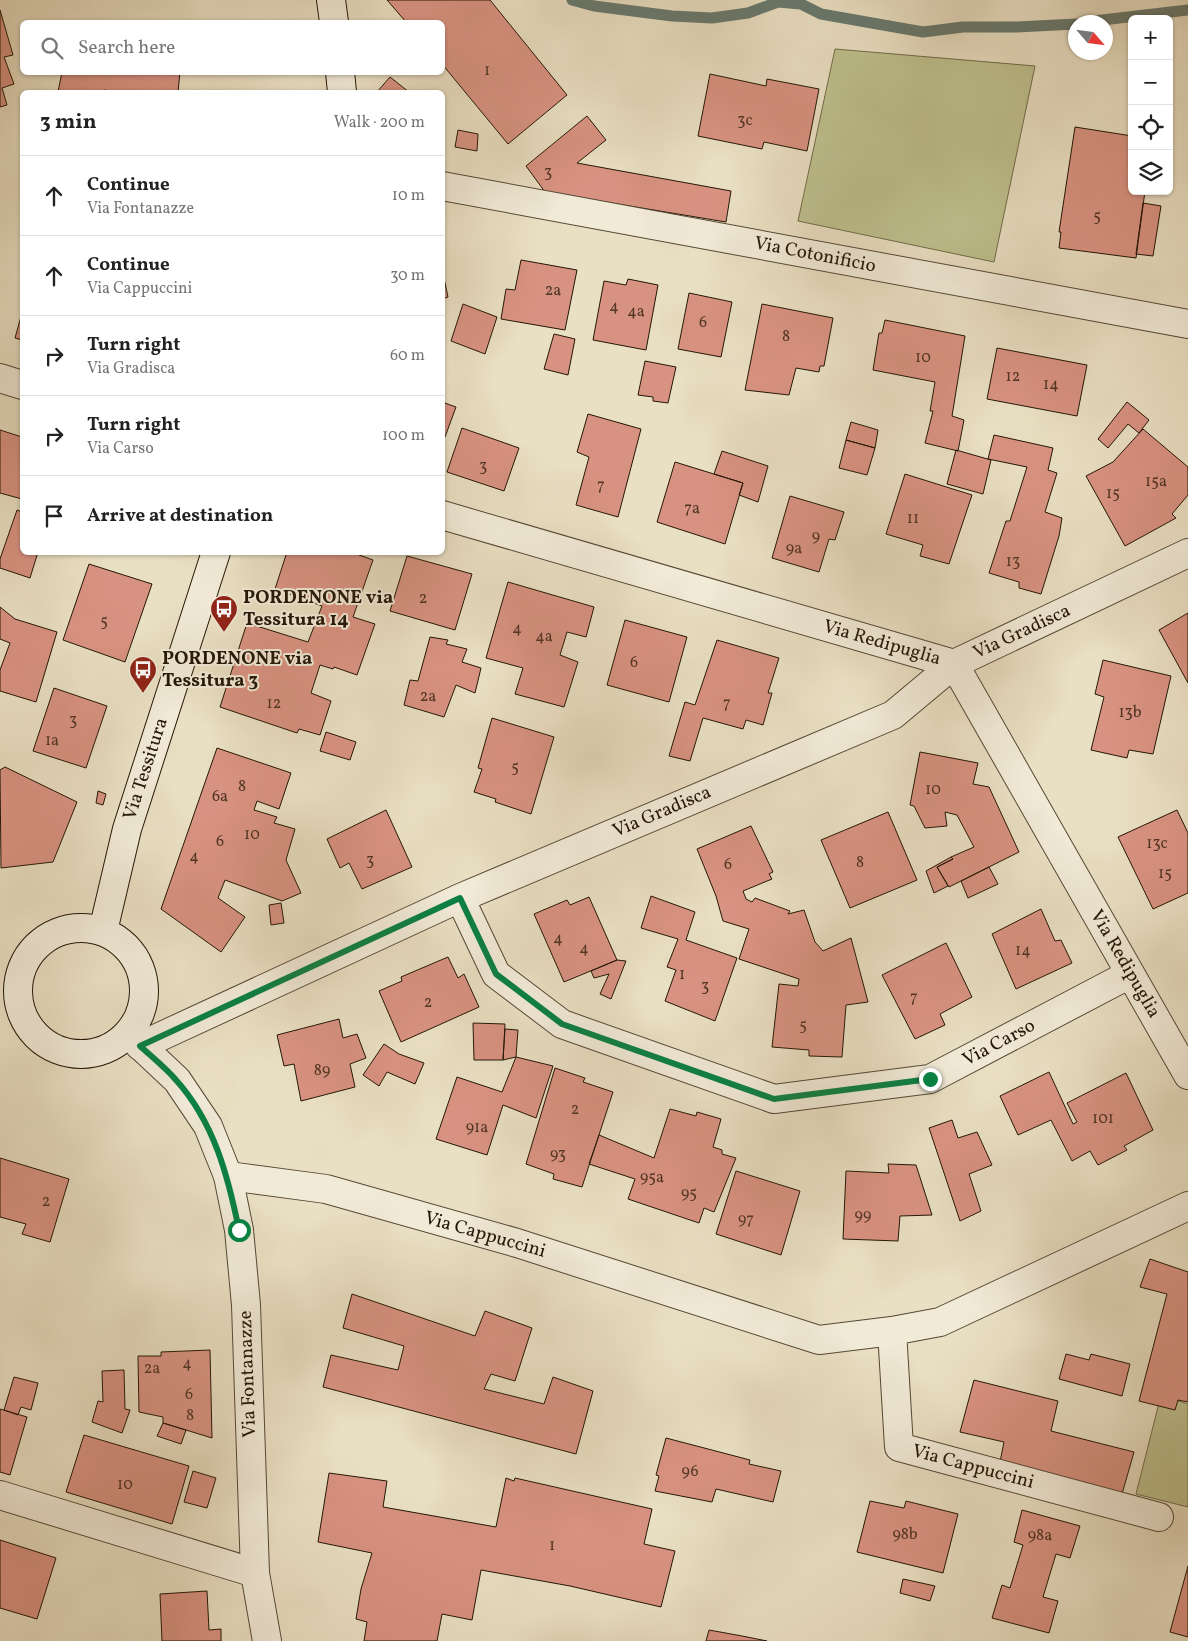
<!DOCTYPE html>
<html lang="en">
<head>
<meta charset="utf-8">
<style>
	body { margin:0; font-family:Vollkorn,serif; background:#f2f2f2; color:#222 }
	.controls { position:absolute; right:15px; top:15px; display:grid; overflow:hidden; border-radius:8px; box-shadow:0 1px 4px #0004 }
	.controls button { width:45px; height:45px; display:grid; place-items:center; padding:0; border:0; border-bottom:1px solid #e0e0e0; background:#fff; color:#222; font:25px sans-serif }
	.compass { position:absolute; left:1068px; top:15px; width:45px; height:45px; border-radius:50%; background:#fff; box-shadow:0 1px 4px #0004; rotate:118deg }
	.stop { position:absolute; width:15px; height:15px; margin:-11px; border:4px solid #0b8043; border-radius:50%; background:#fff }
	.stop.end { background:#0b8043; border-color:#fff; box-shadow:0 1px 5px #0008 }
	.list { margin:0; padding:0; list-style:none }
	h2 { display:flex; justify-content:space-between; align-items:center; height:65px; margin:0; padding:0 20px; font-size:21px }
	h2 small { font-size:16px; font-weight:400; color:#767676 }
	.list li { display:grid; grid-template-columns:32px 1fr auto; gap:15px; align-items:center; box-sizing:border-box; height:80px; padding:0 20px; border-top:1px solid #e0e0e0 }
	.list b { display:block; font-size:19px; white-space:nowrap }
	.list p { margin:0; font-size:16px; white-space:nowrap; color:#767676 }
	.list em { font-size:16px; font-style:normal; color:#767676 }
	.icon { flex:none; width:28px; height:28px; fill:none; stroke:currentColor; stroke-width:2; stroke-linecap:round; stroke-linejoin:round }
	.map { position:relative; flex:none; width:1188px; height:1641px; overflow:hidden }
	.search { position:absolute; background:#fff; box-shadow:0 1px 4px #0004; left:20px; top:20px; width:425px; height:55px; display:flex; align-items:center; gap:12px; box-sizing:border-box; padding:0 18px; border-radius:8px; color:#767676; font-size:19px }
	.panel { position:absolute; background:#fff; box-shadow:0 1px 4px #0004; left:20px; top:90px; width:425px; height:465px; border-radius:8px }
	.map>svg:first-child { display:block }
	.green { fill:#bec08e; stroke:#716b4a }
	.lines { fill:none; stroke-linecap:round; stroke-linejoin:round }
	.stream { stroke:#697a6f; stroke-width:11 }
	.building { fill:#d89281; stroke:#241606 }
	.minor-casing { stroke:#554835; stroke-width:30 }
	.tertiary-casing { stroke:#554835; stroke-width:30 }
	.secondary-casing { stroke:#241606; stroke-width:30 }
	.minor { stroke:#f1ead7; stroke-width:28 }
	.tertiary { stroke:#f1ead7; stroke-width:28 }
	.secondary { stroke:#f1ead7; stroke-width:28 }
	.route { stroke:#0b8043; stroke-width:6 }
	.labels { text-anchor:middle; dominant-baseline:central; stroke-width:4; stroke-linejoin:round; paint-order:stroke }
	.number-label { font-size:16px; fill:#513525 }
	.street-label { font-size:19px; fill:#241606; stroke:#f1ead7 }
	.poi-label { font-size:19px; font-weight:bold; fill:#241606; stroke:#f1ead7; text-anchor:start }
</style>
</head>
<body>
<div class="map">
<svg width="1188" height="1641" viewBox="0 0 1188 1641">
	<rect width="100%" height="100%" fill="#e9dfc2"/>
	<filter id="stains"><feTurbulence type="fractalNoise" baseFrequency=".004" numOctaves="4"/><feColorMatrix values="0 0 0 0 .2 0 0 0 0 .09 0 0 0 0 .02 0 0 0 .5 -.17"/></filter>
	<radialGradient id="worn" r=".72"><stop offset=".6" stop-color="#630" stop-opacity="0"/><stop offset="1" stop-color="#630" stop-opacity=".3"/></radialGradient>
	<path class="green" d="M835,49L1035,66L994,262L798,221Z
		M1161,1395L1188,1404V1507L1136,1494Z"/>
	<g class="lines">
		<path class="stream" d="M572,0L594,6L672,16L712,18L748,13L778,2L801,4L821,14L923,32L963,27H1017L1076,24
			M1085,22L1188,10"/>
	</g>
	<path class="building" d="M387,0H490L567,95L508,144L442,64V22H406Z
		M0,10L13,55L4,57L14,84L2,88L7,105L0,107Z
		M62,72H180L178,92H115L104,90V92H58Z
		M710,74L766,86L767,79L819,89L807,151L764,142L762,149L698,136Z
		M390,77L409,92H377Z
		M587,116L606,140L577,163L731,191L726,222L545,192L526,166Z
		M1075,127L1132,136V191H1145L1136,258L1059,248L1061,232H1059Z
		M458,130L478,134L477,151L455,147Z
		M1143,203L1161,206L1153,256L1136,254Z
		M521,260L577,270L565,330L501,319L506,289L515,290Z
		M442,269L448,297L442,299Z
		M628,279L658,285L646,350L593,340L604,281L626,285Z
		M689,293L732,302L721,357L678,349Z
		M463,304L497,317L485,354L451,341Z
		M762,304L833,318L824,366H820L819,372L796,368L789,395L745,390Z
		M22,313V340L15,338Z
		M885,320L965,336L952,416L964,420L958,451L925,443L933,411H930L935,382L873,370L879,333H882Z
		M554,334L575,339L568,375L544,369Z
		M997,348L1087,365L1077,416L987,399Z
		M645,361L676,367L668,403L653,401V397L638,395Z
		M442,402L456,407L445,437L442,436Z
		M1127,402L1149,420L1139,433L1128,424L1108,448L1098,439Z
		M588,414L641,429L618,517L576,505L589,457L577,452Z
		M851,422L878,430L875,448L846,440Z
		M462,428L519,448L504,491L447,472Z
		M1143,429L1188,467V495L1172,514L1176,518L1125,546L1086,476L1113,462Z
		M0,430L22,437V499L0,493Z
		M994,435L1053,448L1048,470L1057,473L1045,512L1062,518L1059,536L1041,594L1019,588V582L989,573L1006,521H1010L1027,467L988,459Z
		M846,440L875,448L867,475L839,468Z
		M956,450L991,460L983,494L947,484Z
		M722,451L768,466L758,502L739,495L743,483L714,474Z
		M675,462L743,483L725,544L657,522Z
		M905,474L972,495L949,564L920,556L923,545L886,534Z
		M790,496L844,512L835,540L829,539L819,572L772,558Z
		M17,510L22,512V552H38L30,578L0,568V559Z
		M281,552H351L373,560L353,617L375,624L357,675L334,667L333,669L320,665L311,693L331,701L320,735L299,729L297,733L220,707L247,623L308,642L322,606L275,589L286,555Z
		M407,556L472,574L455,630L390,611Z
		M89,564L152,584L125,662L63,640Z
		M508,582L594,607L586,637L567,632L560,655L578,662L564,707L515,694L523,668L486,658Z
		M0,607L15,619L57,632L36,702L0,691V670L10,643L0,639Z
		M1188,613V683L1159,630Z
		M625,620L687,637L669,702L607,685Z
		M430,637L448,640L446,644L467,649L462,662L481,668L475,693L456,685L444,717L404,705L410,680L418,681Z
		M717,640L779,658L768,693H772L763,725L746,720L743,729L703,718L690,761L669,756L685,702L695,705Z
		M1103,660L1171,676L1153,754L1129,750L1127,758L1091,750L1104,697L1095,694Z
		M54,688L107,706L86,768L33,751Z
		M492,718L554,737L531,814L495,802L496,799L474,792L482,769L478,768Z
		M326,732L356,742L350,760L320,751Z
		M217,748L291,773L279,809L257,801L254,810L277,817L274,823L295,829L286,860L301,893L282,901L225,880L218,898L245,917L221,952L161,909Z
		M920,752L978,763L973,784L989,787L1019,852L949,887L937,867L953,859L951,857L974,847L957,815L945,812L947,826L925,828L914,806L910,805Z
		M5,767L77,802L53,862L1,868L0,770Z
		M98,791L106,794L103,805L96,803Z
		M386,810L412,867L362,889L349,863L340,868L327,839Z
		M1177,810L1188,833V893L1153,909L1118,837Z
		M888,812L917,880L850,908L821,840Z
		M751,826L773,872L769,874L772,879L743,891L746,899L752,902L755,898L790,911L788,914L804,910L815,942L823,951L851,938L868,1002L846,1005L842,1057L809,1056V1050L772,1047L779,984L798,986L799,979L739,959L749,929L723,921L716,896L697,849Z
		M951,857L953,859L937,867L948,886L934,893L926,871Z
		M989,867L998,884L968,898L961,881Z
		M651,896L695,912L686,940L737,958L715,1021L665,1001L676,970L667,967L678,939L641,928Z
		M589,897L617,960L564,982L534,914L567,900L570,905Z
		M281,903L284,923L271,925L269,905Z
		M1041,909L1055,941L1061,940L1072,963L1016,989L992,934Z
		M946,943L972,997L940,1014L945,1025L915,1039L882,975Z
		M448,957L458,978L464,974L479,1007L401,1042L379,991L402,981L401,977Z
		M617,960L626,961L611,999L600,994L609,974L594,978L591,971Z
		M339,1019L343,1038L357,1034L366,1058L350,1064L355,1087L301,1101L294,1064L284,1066L277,1035Z
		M473,1023L505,1024L503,1060H474Z
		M505,1029L518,1030L516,1057L503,1060Z
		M384,1044L399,1054L424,1063L415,1084L387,1072L379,1086L363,1075Z
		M516,1057L553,1066L536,1118L503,1105L487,1155L436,1139L457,1077L502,1092Z
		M555,1068L585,1078L583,1082L613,1092L582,1187L553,1179L554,1174L526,1164Z
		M1049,1072L1073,1124L1077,1122L1067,1103L1126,1073L1153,1130L1124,1146L1127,1150L1098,1165L1090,1151L1072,1161L1051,1120L1018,1135L1000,1096Z
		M670,1109L696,1116L697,1112L721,1119L713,1147L722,1150V1154L736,1158L714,1212L704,1208L699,1223L628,1199L635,1179L589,1164L599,1135L654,1158Z
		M952,1120L958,1138L977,1132L992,1165L969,1174L981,1211L960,1221L929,1128Z
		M0,1158L69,1179L50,1242L22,1234L26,1224L0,1217Z
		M888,1164L916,1165L932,1215L900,1216L898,1241L843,1239L846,1171L889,1173Z
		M736,1171L800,1191L781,1255L716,1234Z
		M1150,1259L1188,1272V1402L1178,1400L1175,1410L1139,1401L1167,1294L1140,1287Z
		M352,1294L475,1336L485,1311L532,1328L515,1381L491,1374L484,1389L544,1404L553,1377L593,1391L576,1454L323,1387L331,1355L398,1370L404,1346L343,1328Z
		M210,1350L212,1438L163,1423V1417L139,1412L138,1356H161V1352Z
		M1066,1354L1089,1360L1091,1354L1130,1364L1122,1396L1059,1379Z
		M124,1370L125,1409L130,1410L122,1433L92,1422L98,1401L103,1402L102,1371Z
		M14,1377L38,1383L31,1410L21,1407L18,1415L4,1410Z
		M974,1380L1058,1401L1051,1431L1134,1452L1122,1494L1000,1462L1004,1442L960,1432Z
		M0,1409L27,1417L10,1475L0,1472Z
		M163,1423L186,1430L181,1444L157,1436Z
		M84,1435L189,1466L172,1524L66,1492Z
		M666,1438L750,1460L749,1464L781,1471L773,1502L716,1489L712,1502L655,1491L659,1476L656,1475Z
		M193,1471L216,1478L207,1508L184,1502Z
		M329,1473L387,1481L383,1507L496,1527L506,1478L514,1481L515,1478L652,1509L644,1544L675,1551L661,1607L570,1586L481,1570L472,1620L442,1614L437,1641H364L367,1622L356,1619L361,1589L372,1553L318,1542Z
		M870,1501L904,1508L906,1501L958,1514L943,1573L857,1552Z
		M1022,1510L1080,1526L1070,1558L1056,1554L1043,1597L1058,1601L1049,1633L992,1618L1002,1585L1010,1588L1023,1545L1014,1542Z
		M0,1540L56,1558L37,1619L0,1608Z
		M1188,1566V1637L1170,1632Z
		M903,1579L935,1586L930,1601L900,1593Z
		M207,1591L209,1630L221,1629V1641H162L160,1594Z
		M709,1630L742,1636L767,1641H706Z"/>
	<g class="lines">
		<defs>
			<path id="minor" d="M442,186L1188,324
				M0,378L22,385
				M442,515L954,664L1188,1075
				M460,898L496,974L562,1024L774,1099L930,1079L1130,974
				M140,1046L460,898L893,715L954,664L1188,553
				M228,1176L326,1189L517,1243L819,1340L892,1331L940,1322L1188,1206
				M892,1331L899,1447L1159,1517
				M0,1495L255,1573"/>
			<path id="tertiary" d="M128,1034L177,1080L208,1126L228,1176L239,1230L246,1305L255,1573L267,1641"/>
			<path id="secondary" d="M331,0L334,22
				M340,72L342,92
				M18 991a63 63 0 1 1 126 0a63 63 0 1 1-126 0Z
				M103,931L127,829L216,552"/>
		</defs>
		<use href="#minor" class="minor-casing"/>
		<use href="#tertiary" class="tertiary-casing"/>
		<use href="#secondary" class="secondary-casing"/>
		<use href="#minor" class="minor"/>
		<use href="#tertiary" class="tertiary"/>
		<use href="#secondary" class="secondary"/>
	</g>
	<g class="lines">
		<path class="route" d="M239,1230C228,1176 214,1122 176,1080C166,1068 152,1057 140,1046L460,898L496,974L562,1024L774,1099L930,1079"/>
	</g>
	<defs>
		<symbol id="bus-pin" viewBox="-11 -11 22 30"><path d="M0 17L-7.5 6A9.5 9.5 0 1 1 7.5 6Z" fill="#8f2418" stroke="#f1ead7"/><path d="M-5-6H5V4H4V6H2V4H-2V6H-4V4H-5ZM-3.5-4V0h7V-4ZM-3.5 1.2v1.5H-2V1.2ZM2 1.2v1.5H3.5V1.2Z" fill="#fff"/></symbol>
	</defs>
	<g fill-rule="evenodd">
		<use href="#bus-pin" x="208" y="593" width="32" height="43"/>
		<use href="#bus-pin" x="127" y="654" width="32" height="43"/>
	</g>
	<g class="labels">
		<g class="number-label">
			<text x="487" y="71">1</text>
			<text x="745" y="121">3c</text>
			<text x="548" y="173">3</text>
			<text x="1097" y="217">5</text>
			<text x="553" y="291">2a</text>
			<text x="614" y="307">4</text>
			<text x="636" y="312">4a</text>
			<text x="703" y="323">6</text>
			<text x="786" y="337">8</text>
			<text x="923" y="358">10</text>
			<text x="1013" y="377">12</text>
			<text x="1051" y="385">14</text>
			<text x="483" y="467">3</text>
			<text x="1156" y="482">15a</text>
			<text x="601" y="486">7</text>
			<text x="1113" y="494">15</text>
			<text x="692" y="509">7a</text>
			<text x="913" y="519">11</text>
			<text x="816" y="537">9</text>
			<text x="794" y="549">9a</text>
			<text x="1013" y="562">13</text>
			<text x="423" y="599">2</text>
			<text x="104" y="622">5</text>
			<text x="517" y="629">4</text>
			<text x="544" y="637">4a</text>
			<text x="634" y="663">6</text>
			<text x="428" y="697">2a</text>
			<text x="274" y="704">12</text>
			<text x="727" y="704">7</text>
			<text x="1130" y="713">13b</text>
			<text x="73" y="721">3</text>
			<text x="52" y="741">1a</text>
			<text x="515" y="768">5</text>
			<text x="242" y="787">8</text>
			<text x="933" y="790">10</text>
			<text x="220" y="797">6a</text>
			<text x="252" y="835">10</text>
			<text x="220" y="842">6</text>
			<text x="1157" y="844">13c</text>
			<text x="194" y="857">4</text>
			<text x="370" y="861">3</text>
			<text x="860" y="863">8</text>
			<text x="728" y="865">6</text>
			<text x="1165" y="874">15</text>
			<text x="558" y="939">4</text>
			<text x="584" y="949">4</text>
			<text x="1023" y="951">14</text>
			<text x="682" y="975">1</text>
			<text x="705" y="987">3</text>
			<text x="914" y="998">7</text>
			<text x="428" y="1003">2</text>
			<text x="803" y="1026">5</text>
			<text x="322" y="1071">89</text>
			<text x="575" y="1110">2</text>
			<text x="1103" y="1119">101</text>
			<text x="477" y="1128">91a</text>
			<text x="558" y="1155">93</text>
			<text x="652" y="1178">95a</text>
			<text x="689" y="1194">95</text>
			<text x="46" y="1202">2</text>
			<text x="863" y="1216">99</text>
			<text x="746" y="1220">97</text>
			<text x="187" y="1364">4</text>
			<text x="152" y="1369">2a</text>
			<text x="189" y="1395">6</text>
			<text x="190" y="1416">8</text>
			<text x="690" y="1472">96</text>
			<text x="125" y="1485">10</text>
			<text x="905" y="1535">98b</text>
			<text x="1040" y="1536">98a</text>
			<text x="552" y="1546">1</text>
		</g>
		<g class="street-label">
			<text transform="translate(815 255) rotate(11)">Via Cotonificio</text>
			<text transform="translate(1022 632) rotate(-25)">Via Gradisca</text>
			<text transform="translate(882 643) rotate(16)">Via Redipuglia</text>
			<text transform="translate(146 769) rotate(-72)">Via Tessitura</text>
			<text transform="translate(662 812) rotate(-23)">Via Gradisca</text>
			<text transform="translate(1125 964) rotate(60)">Via Redipuglia</text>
			<text transform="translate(999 1043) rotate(-28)">Via Carso</text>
			<text transform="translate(485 1235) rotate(16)">Via Cappuccini</text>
			<text transform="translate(248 1374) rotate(-92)">Via Fontanazze</text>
			<text transform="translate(973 1467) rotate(15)">Via Cappuccini</text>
		</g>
		<g class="poi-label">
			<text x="243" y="598">PORDENONE via<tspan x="243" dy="22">Tessitura 14</tspan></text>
			<text x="162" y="659">PORDENONE via<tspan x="162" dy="22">Tessitura 3</tspan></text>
		</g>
	</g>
	<rect width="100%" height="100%" filter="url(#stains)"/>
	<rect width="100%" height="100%" fill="url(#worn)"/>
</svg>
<div class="controls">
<button>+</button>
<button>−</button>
<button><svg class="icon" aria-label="locate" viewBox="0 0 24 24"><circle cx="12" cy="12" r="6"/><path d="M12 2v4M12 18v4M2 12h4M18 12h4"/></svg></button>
<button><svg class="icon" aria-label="layers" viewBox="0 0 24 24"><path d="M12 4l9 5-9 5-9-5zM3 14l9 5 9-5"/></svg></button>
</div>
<svg class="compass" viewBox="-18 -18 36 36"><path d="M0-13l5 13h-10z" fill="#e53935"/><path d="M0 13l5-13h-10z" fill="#767676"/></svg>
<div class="stop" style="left:239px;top:1230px"></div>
<div class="stop end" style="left:930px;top:1079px"></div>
<div class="search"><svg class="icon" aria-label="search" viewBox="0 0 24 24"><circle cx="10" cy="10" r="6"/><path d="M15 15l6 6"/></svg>Search here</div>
<section class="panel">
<h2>3 min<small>Walk · 200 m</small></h2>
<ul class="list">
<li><svg class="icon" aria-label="ahead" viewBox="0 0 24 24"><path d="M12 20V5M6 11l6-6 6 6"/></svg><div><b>Continue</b><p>Via Fontanazze</p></div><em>10 m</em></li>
<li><svg class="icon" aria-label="ahead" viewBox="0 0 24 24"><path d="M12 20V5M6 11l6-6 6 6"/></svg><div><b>Continue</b><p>Via Cappuccini</p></div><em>30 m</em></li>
<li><svg class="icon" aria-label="right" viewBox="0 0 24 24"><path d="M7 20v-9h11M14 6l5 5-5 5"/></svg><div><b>Turn right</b><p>Via Gradisca</p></div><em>60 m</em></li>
<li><svg class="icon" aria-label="right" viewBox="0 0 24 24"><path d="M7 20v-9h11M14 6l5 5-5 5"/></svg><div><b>Turn right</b><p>Via Carso</p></div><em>100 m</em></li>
<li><svg class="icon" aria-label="arrive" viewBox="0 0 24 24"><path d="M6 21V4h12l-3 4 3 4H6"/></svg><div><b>Arrive at destination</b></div></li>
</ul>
</section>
</div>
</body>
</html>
